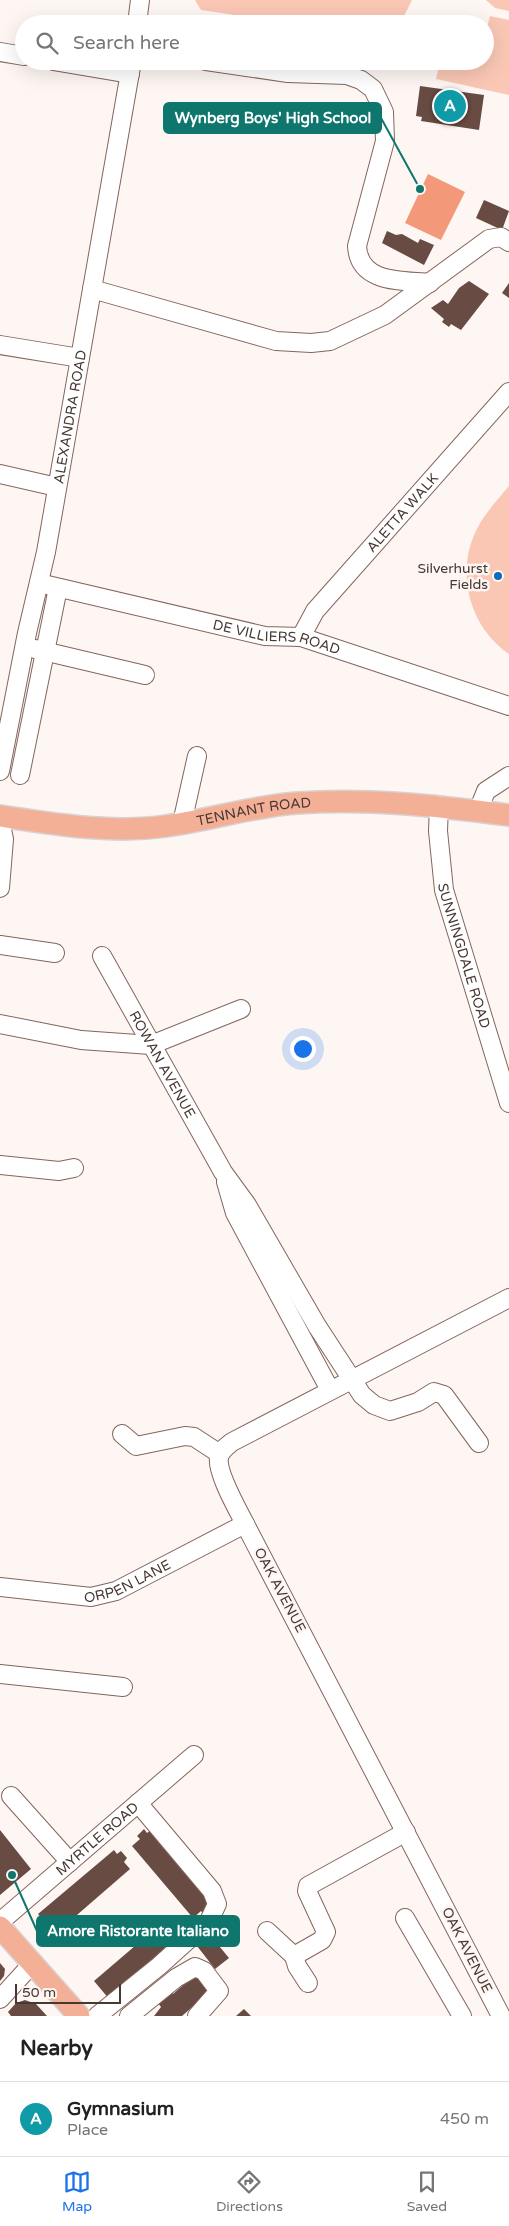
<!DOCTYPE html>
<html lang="en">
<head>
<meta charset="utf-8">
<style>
	body { margin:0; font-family:"Varela Round",sans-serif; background:#f2f2f2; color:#222 }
	.scale { position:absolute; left:15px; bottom:12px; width:106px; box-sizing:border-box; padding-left:5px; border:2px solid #463833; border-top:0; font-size:14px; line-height:18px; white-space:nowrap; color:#463833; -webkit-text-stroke:4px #fdf6f3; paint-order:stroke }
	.you { position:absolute; left:302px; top:1048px; width:18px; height:18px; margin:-12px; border:4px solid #fff; border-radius:50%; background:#1a73e8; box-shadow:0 0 0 8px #1a73e833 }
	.badge { display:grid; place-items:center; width:32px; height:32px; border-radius:50%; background:#1a73e8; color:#fff; font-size:16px; font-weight:700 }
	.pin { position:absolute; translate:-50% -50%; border:2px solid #fff; box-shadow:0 1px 5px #0006 }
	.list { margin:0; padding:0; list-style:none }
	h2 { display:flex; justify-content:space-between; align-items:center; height:65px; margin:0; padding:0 20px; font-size:21px }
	h2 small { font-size:16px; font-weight:400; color:#767676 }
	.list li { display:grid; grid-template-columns:32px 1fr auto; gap:15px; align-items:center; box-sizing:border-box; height:75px; padding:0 20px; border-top:1px solid #e0e0e0 }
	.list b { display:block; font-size:19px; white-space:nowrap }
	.list p { margin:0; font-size:16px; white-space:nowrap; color:#767676 }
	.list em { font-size:16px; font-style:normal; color:#767676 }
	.icon { flex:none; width:28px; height:28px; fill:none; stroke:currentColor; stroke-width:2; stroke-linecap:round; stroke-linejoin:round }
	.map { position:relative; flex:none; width:509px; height:2016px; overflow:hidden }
	.search { position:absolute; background:#fff; box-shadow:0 5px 20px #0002; left:15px; right:15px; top:15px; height:55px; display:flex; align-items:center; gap:12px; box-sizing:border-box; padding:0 18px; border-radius:28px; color:#767676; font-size:19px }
	.sheet { height:140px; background:#fff }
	nav { display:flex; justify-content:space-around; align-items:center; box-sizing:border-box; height:70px; border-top:1px solid #e0e0e0; background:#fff; font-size:14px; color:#767676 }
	nav a { display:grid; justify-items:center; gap:2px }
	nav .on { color:#1a73e8 }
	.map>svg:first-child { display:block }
	.green { fill:#fac7b5 }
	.water { fill:#f3997a }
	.building { fill:#684b42 }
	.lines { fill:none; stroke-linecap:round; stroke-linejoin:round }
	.minor-casing { stroke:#84655b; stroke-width:20 }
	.major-casing { stroke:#d6d3d2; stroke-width:24 }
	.minor { stroke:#fff; stroke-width:18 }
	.major { stroke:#f4af97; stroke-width:21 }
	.poi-dot { fill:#096db9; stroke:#fdf6f3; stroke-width:2 }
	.labels { text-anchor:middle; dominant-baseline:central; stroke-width:5; stroke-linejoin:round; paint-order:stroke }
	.street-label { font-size:14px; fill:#463833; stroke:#fdf6f3 }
	.poi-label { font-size:14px; fill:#463833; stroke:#fdf6f3; text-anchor:end }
	.leader { fill:none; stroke:#0f766e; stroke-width:2 }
	.callout-dot { fill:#0f766e; stroke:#fdf6f3; stroke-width:2 }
	.callout { fill:#0f766e; stroke:#0f766e; stroke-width:2 }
	.callout-label { font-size:15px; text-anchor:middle; font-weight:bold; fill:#fff }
</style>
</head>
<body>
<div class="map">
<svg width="509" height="2016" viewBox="0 0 509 2016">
	<rect width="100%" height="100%" fill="#fdf6f3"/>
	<path class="green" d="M195,0H412L400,24H293L201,10Z
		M486,0H509V11L495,8Z
		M490,16L509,20V95L436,79L440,61H485V35Z
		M509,486V654C468,626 454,569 479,525C487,511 499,498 509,486Z"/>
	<path class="water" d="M428,174L465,192L441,240L405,223Z"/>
	<path class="building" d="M420,86L484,95L479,130L421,121L422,117L416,116Z
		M484,200L509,211L502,230L476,218Z
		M387,231L396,235L402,234L418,243L420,239L434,245L424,265L382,243Z
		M469,281L489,294L461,330L451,324L449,327L442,322L444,319L431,308L443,300L448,304L459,288Z
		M509,283V298L502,293Z
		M144,1829L147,1833L151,1830L213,1902L204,1915L201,1911L193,1918L132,1846L140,1839L137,1836Z
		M0,1830L31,1869L0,1895Z
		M114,1850L117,1854L121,1851L127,1858L124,1862L130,1869L55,1934L38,1914Z
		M170,1916L176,1924L180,1921L186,1928L182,1931L186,1936L110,2000L94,1981Z
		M210,1935L229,1958L215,1969L197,1946Z
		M0,1963L5,1969L4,1976L0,1981Z
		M197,1973L212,1990L182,2016H154L161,2007L158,2003L169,1988L173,1994Z
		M25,2000L36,2004L47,2016H11L8,2012L16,2003Z
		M244,2009L251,2016H236Z"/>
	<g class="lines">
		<defs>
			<g id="minor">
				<path d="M137,24L140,0"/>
				<path d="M0,52L24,56"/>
				<path d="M53,61L130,74"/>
				<path d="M206,61L288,73L347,75L361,80L373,89L384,112L385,141L357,246C359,284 402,280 430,283"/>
				<path d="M92,289L276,341L311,343L330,341L385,315L489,239L501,237L509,242"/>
				<path d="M0,345L80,358"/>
				<path d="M0,474L57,487"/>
				<path id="s1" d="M39,583L265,636L301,637L509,706"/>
				<path id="s2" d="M301,637L315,611L509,392"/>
				<path d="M35,649L145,675"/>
				<path id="s3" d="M0,771L27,633L46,552L132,61"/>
				<path d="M20,775L58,588"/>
				<path id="s4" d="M439,805L438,831L444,890L509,1103"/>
				<path d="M478,811L486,791L509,776"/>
				<path d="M0,820L4,839L0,888"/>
				<path d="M182,823L197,756"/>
				<path d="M0,945L55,953"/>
				<path id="s5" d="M102,956L223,1172L247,1205L317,1326L362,1395L374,1405L390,1411L418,1402L434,1392L444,1395L479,1443"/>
				<path d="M0,1024L81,1040L151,1045L241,1009"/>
				<path d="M0,1165L59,1171L74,1168"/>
				<path d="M226,1182L235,1213L330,1390"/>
				<path d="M122,1434L136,1446L185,1436L194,1437L220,1454"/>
				<path id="s6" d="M0,1587L91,1597L116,1591L245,1524"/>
				<path d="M0,1674L123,1687"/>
				<path d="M11,1796L70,1862"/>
				<path d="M405,1918L462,2016"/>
				<path id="s7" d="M0,1922L194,1755"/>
				<path d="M267,1931L294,1956"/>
				<path d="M308,1983L297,1966L294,1956L322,1940L326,1932L307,1891L308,1886L406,1832"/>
				<path d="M0,1999L32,1964"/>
				<path d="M97,2016L159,1966L209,1921L217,1904L212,1891L138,1803"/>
				<path d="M129,2016L176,1978L195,1967L204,1971L219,1991L197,2016"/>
				<path d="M501,2016L245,1524C238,1510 216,1472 219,1457C221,1450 227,1446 232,1442L509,1298"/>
			</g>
			<g id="major">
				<path id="s8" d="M0,816C54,824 112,834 166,826C210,820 253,806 297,803C369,798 438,806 509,815"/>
				<path d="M0,1927L79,2016"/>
			</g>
		</defs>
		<use href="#minor" class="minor-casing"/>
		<use href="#major" class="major-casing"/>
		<use href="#minor" class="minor"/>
		<use href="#major" class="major"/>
	</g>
	<circle class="poi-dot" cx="498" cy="576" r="5"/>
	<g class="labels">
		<g class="street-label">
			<text stroke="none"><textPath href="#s3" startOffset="361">ALEXANDRA ROAD</textPath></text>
			<text stroke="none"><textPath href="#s2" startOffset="161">ALETTA WALK</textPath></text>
			<text stroke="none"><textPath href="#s1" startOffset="244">DE VILLIERS ROAD</textPath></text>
			<text stroke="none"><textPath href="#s8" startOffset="256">TENNANT ROAD</textPath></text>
			<text stroke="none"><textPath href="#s4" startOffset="154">SUNNINGDALE ROAD</textPath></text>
			<text stroke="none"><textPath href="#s5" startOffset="124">ROWAN AVENUE</textPath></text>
			<text stroke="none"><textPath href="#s6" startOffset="131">ORPEN LANE</textPath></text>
			<text transform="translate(280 1590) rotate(62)">OAK AVENUE</text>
			<text stroke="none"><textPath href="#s7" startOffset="128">MYRTLE ROAD</textPath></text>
			<text transform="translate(467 1950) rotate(63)">OAK AVENUE</text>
		</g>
		<g class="poi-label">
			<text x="488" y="568">Silverhurst<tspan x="488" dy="16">Fields</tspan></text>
		</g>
	</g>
	<path class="leader" d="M420 189L381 118M12 1875L37 1931"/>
	<g class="callout-dot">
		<circle cx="420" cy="189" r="5"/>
		<circle cx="12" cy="1875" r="5"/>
	</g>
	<g class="callout">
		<rect x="164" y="103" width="217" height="30" rx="5"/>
		<rect x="37" y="1916" width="202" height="30" rx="5"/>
	</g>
	<g class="callout-label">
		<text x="273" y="123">Wynberg Boys' High School</text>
		<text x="138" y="1936">Amore Ristorante Italiano</text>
	</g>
</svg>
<div class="scale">50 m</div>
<div class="you"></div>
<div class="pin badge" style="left:450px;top:106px;background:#0f9aa8">A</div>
<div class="search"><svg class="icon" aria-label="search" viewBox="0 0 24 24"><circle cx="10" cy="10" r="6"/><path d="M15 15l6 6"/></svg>Search here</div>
</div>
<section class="sheet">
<h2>Nearby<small></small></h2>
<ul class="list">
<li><span class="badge" style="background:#0f9aa8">A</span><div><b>Gymnasium</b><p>Place</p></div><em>450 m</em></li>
</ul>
</section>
<nav>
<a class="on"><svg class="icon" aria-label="map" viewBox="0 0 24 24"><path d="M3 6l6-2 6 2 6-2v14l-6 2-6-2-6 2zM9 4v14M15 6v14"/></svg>Map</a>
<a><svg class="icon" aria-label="directions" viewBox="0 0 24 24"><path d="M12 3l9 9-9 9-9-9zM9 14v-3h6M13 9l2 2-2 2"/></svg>Directions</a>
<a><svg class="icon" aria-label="saved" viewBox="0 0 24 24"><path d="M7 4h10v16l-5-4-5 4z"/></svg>Saved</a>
</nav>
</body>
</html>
